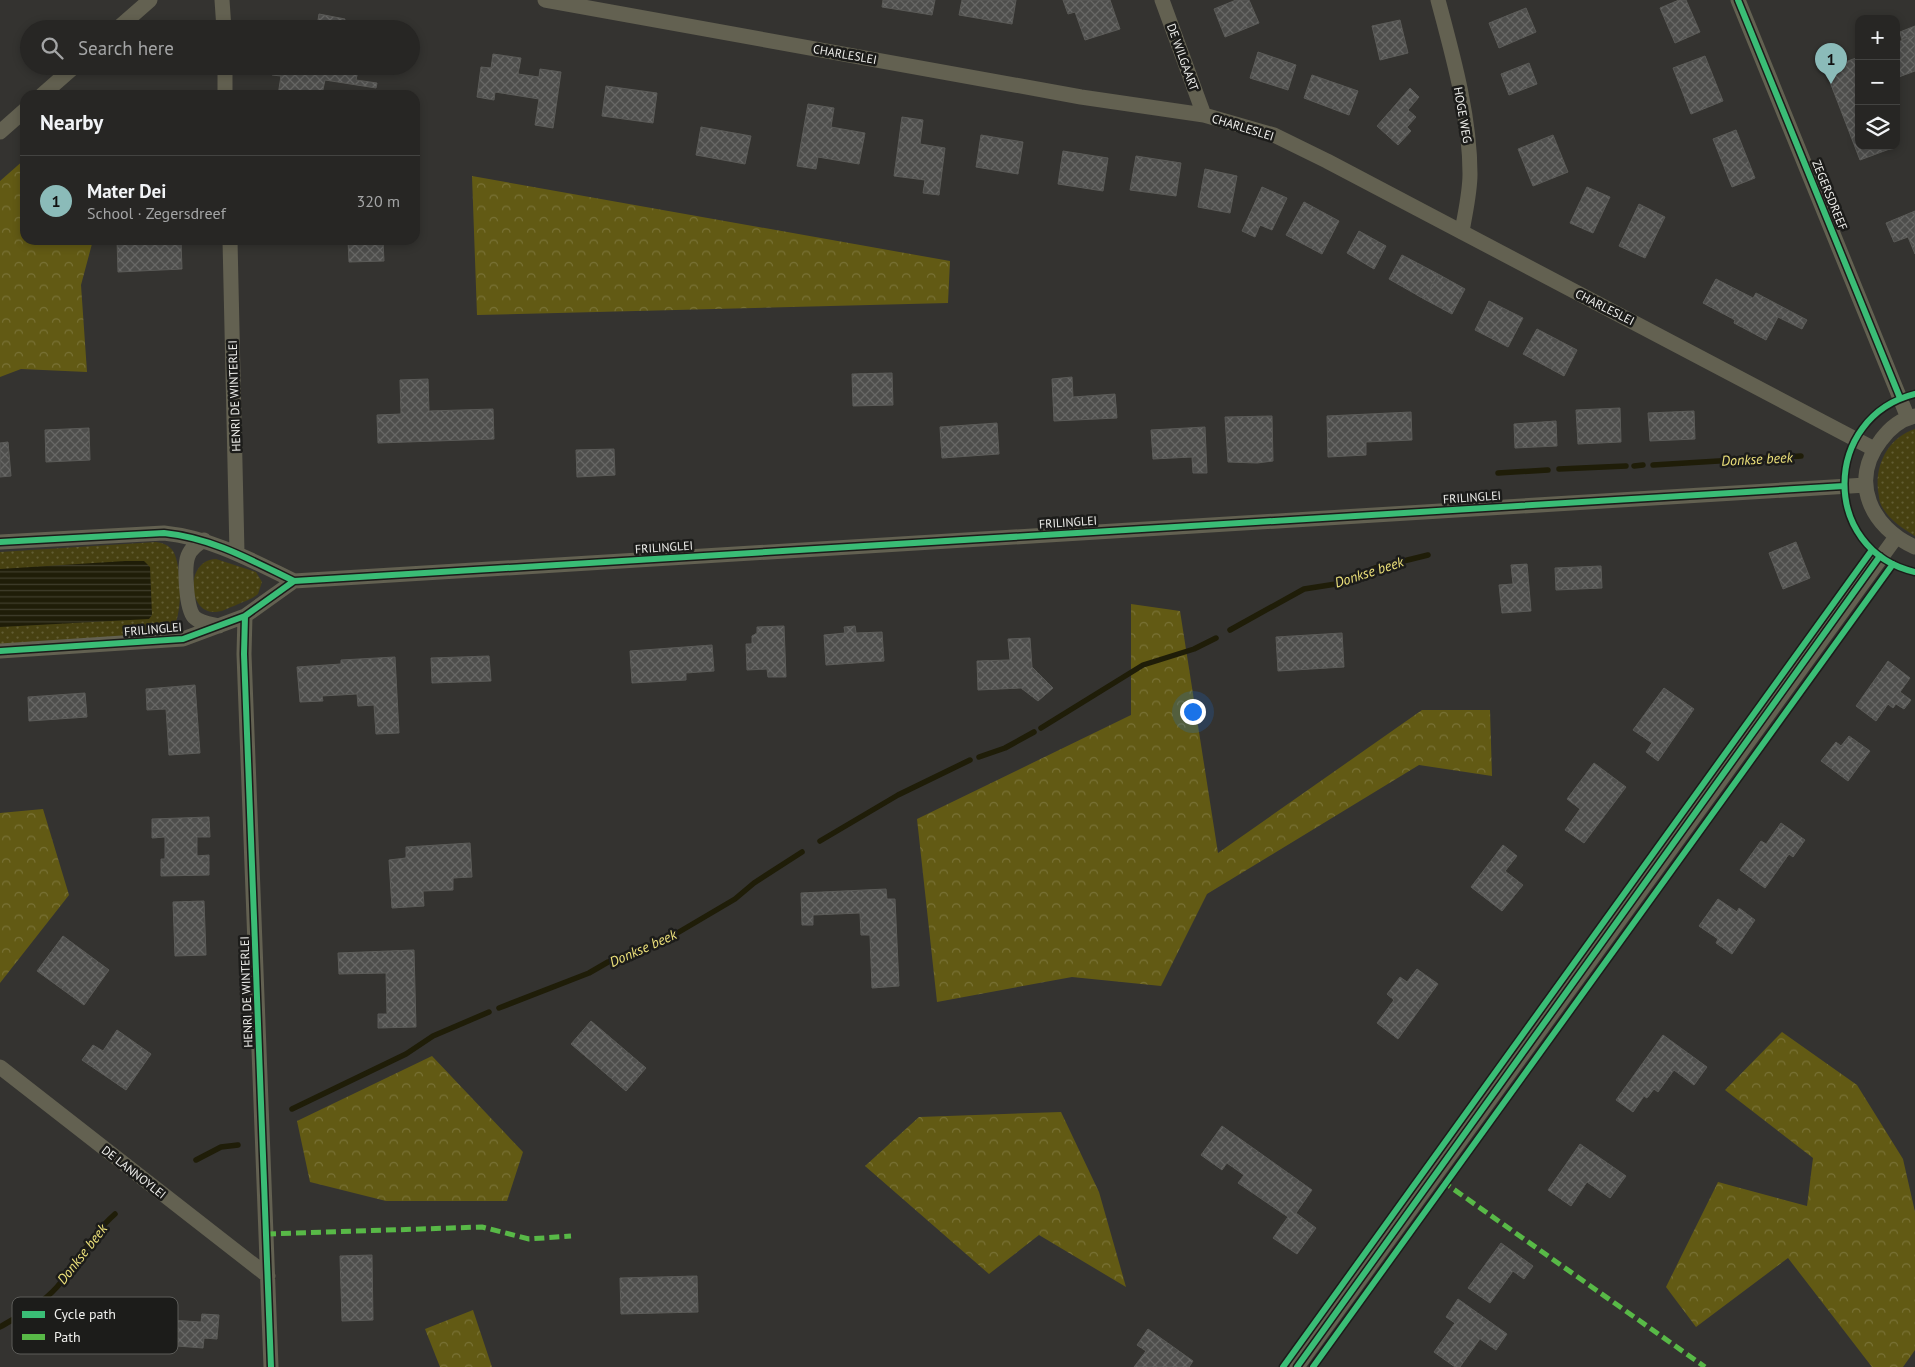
<!DOCTYPE html>
<html lang="en">
<head>
<meta charset="utf-8">
<style>
	body { margin:0; font-family:"PT Sans",sans-serif; background:#333231; color:#f1f3f6 }
	.controls { position:absolute; right:15px; top:15px; display:grid; overflow:hidden; border-radius:10px; box-shadow:0 2px 8px #0003 }
	.controls button { width:45px; height:45px; display:grid; place-items:center; padding:0; border:0; border-bottom:1px solid #434341; background:#272624; color:#f1f3f6; font:25px sans-serif }
	.you { position:absolute; left:1192px; top:711px; width:18px; height:18px; margin:-12px; border:4px solid #fff; border-radius:50%; background:#1a73e8; box-shadow:0 0 0 8px #1a73e833 }
	.badge { display:grid; place-items:center; width:32px; height:32px; border-radius:50%; background:#8bbbb9; color:#111; font-size:16px; font-weight:700 }
	.pin { position:absolute; translate:-50% -41px; filter:drop-shadow(0 1px 2px #0008) }
	.pin::after { content:''; position:absolute; top:26px; width:18px; height:15px; background:inherit; clip-path:polygon(0 0,100% 0,50% 100%) }
	.list { margin:0; padding:0; list-style:none }
	h2 { display:flex; justify-content:space-between; align-items:center; height:65px; margin:0; padding:0 20px; font-size:21px }
	h2 small { font-size:16px; font-weight:400; color:#a4a5a6 }
	.list li { display:grid; grid-template-columns:32px 1fr auto; gap:15px; align-items:center; box-sizing:border-box; height:90px; padding:0 20px; border-top:1px solid #434341 }
	.list b { display:block; font-size:19px; white-space:nowrap }
	.list p { margin:0; font-size:16px; white-space:nowrap; color:#a4a5a6 }
	.list em { font-size:16px; font-style:normal; color:#a4a5a6 }
	.icon { flex:none; width:28px; height:28px; fill:none; stroke:currentColor; stroke-width:2; stroke-linecap:round; stroke-linejoin:round }
	.map { position:relative; flex:none; width:1915px; height:1367px; overflow:hidden }
	.search { position:absolute; background:#272624; box-shadow:0 2px 8px #0003; left:20px; top:20px; width:400px; height:55px; display:flex; align-items:center; gap:12px; box-sizing:border-box; padding:0 18px; border-radius:28px; color:#a4a5a6; font-size:19px }
	.panel { position:absolute; background:#272624; box-shadow:0 2px 8px #0003; left:20px; top:90px; width:400px; height:155px; border-radius:15px }
	.map>svg:first-child { display:block }
	.grass { fill:url(#grass-dots) }
	.forest { fill:url(#forest-crowns) }
	.water { fill:url(#water-rules) }
	.lines { fill:none; stroke-linecap:round; stroke-linejoin:round }
	.stream { stroke:#1f1d08; stroke-width:5.5 }
	.building { fill:url(#building-cross-hatch); stroke:#5b5b58 }
	.minor { stroke:#636151; stroke-width:15 }
	.quiet { stroke:#58b947; stroke-width:5; stroke-dasharray:10 5; stroke-linecap:butt }
	.cycleway-casing { stroke:#1c1c1a; stroke-width:9 }
	.cycleway { stroke:#3abd76; stroke-width:6 }
	.labels { text-anchor:middle; dominant-baseline:central; stroke-width:5; stroke-linejoin:round; paint-order:stroke }
	.street-label { font-size:12px; fill:#f0f0ed; stroke:#1c1c1a }
	.water-label { font-size:14px; font-style:italic; fill:#ede17a; stroke:#1c1c1a }
	.key { fill:#1c1c1a; stroke:#5c5c59; stroke-width:1 }
	.key-label { font-size:14px; fill:#f0f0ed }
</style>
</head>
<body>
<div class="map">
<svg width="1915" height="1367" viewBox="0 0 1915 1367">
	<defs>
		<pattern id="grass-dots" width="8" height="8" patternUnits="userSpaceOnUse" patternTransform="scale(1.25)"><rect width="8" height="8" fill="#474111"/><path d="M2 2h.1M6 6h.1" fill="none" stroke="#625d34" stroke-width="1.8" stroke-linecap="round"/></pattern>
		<pattern id="forest-crowns" width="20" height="18" patternUnits="userSpaceOnUse" patternTransform="scale(1.25)"><rect width="20" height="18" fill="#625a14"/><path d="M2 6a3 3 0 1 1 6 0M12 15a3 3 0 1 1 6 0" fill="none" stroke="#797236"/></pattern>
		<pattern id="water-rules" width="6" height="5" patternUnits="userSpaceOnUse" patternTransform="scale(1.25)"><rect width="6" height="5" fill="#1f1d08"/><path d="M0 2.5h6" fill="none" stroke="#403e2c"/></pattern>
		<pattern id="building-cross-hatch" width="8" height="8" patternUnits="userSpaceOnUse" patternTransform="scale(1.25)"><rect width="8" height="8" fill="#4e4e4c"/><path d="M0 0l8 8M0 8l8-8" fill="none" stroke="#686866"/></pattern>
	</defs>
	<rect width="100%" height="100%" fill="#343330"/>
	<path class="grass" d="M1915,429V536C1901,527 1889,520 1881,505C1879,501 1879,495 1878,490C1875,464 1889,437 1915,429Z
		M156,542C163,543 169,545 173,551C182,565 184,623 169,633L0,645V552Z
		M216,559L256,572L262,582L258,594C251,600 242,602 234,606C228,608 222,612 215,612C187,613 185,560 216,559Z"/>
	<path class="forest" d="M25,159V240H93L81,285L87,372L21,369L0,377V181Z
		M472,176L950,261L948,303L477,315Z
		M1131,604L1180,611L1218,853L1422,710H1490L1492,776L1419,765L1207,894L1161,986L1072,977L937,1002L917,819L1131,715Z
		M43,809L69,895L0,983V813Z
		M1782,1032L1857,1085L1903,1159L1915,1212V1350L1903,1367H1872L1788,1258L1696,1327L1666,1287L1718,1182L1807,1206L1813,1158L1725,1090Z
		M432,1056L523,1152L507,1201H386L310,1182L297,1121Z
		M1061,1112L1099,1192L1126,1287L1039,1235L989,1274L865,1166L919,1117Z
		M473,1310L492,1367H440L425,1329Z"/>
	<path class="water" d="M125,561H144L150,567L152,615L149,619L0,627V569Z"/>
	<g class="lines">
		<path class="stream" d="M1653,465L1801,456
			M1634,466L1643,465
			M1559,469L1626,466
			M1498,473L1548,470
			M1230,630L1304,589L1336,584L1375,568L1428,555
			M1041,728L1143,665L1194,649L1216,638
			M979,757L1005,748L1034,732
			M820,841L898,795L970,760
			M499,1008L589,973L608,962L662,942L735,899L754,883L802,852
			M292,1109L406,1054L433,1036L489,1012
			M196,1160L221,1147L238,1145
			M0,1327C20,1315 41,1305 57,1287C77,1264 91,1235 115,1214"/>
	</g>
	<path class="building" d="M883,0H935L932,15L882,7Z
		M962,0H1016L1012,24L959,15Z
		M1063,0H1110L1120,29L1085,40L1075,12L1068,14Z
		M1236,0H1249L1259,23L1225,37L1214,9Z
		M1679,0H1686L1700,32L1675,43L1660,8Z
		M1526,8L1536,32L1499,48L1489,23Z
		M319,14L345,19L343,29H312L313,25L317,26Z
		M1400,20L1408,53L1380,60L1372,26Z
		M1915,26V35L1902,40L1900,32Z
		M1915,35V71L1896,78V43Z
		M1258,52L1296,65L1288,90L1250,78Z
		M493,54L521,58L518,74L539,77L540,69L561,72L553,128L535,125L539,99L495,92L494,100L477,97L481,67L491,68Z
		M1705,56L1723,101L1691,114L1673,68Z
		M1859,57V146L1895,147L1860,160L1825,69Z
		M1529,63L1537,84L1509,95L1501,74Z
		M274,66H359L356,80L377,83L376,88L325,80L322,94L307,92L306,95H278L281,76L272,75Z
		M373,66H399V71Z
		M1312,75L1358,91L1349,115L1304,98Z
		M606,86L657,93L653,123L602,116Z
		M1410,88L1419,97L1408,110L1416,117L1407,127L1411,131L1398,145L1377,126Z
		M808,104L834,108L831,127L865,133L859,164L818,157L816,169L797,166Z
		M902,117L923,120L920,144L945,148L939,195L923,193L925,180L894,176Z
		M701,127L751,136L745,164L696,155Z
		M1736,130L1755,178L1732,187L1713,139Z
		M981,135L1023,142L1018,174L976,167Z
		M1553,135L1568,172L1533,186L1518,149Z
		M1063,151L1108,158L1103,191L1058,184Z
		M1136,156L1181,163L1176,196L1130,190Z
		M1205,169L1237,176L1230,213L1198,207Z
		M1262,187L1287,198L1272,230L1260,225L1255,237L1242,231Z
		M1587,187L1610,197L1593,233L1570,223Z
		M1304,202L1339,221L1322,254L1286,235Z
		M1639,204L1665,217L1645,258L1619,246Z
		M1915,211V254L1908,237L1894,242L1886,223Z
		M1359,231L1386,246L1374,269L1347,253Z
		M117,240L181,241L182,269L118,272Z
		M348,240H399L383,241L384,261L349,262Z
		M1402,255L1438,274L1424,299L1389,279Z
		M1438,274L1465,289L1452,314L1424,299Z
		M1716,279L1753,298L1756,293L1807,320L1802,329L1778,317L1766,340L1734,323L1735,320L1703,303Z
		M1489,301L1523,318L1508,347L1475,330Z
		M1537,329L1577,350L1564,376L1523,354Z
		M892,373L893,405L853,406L852,374Z
		M1072,377L1073,397L1115,394L1117,418L1054,421L1052,379Z
		M428,379L429,411L493,409L494,439L378,443L377,415L401,414L400,380Z
		M1620,408L1621,442L1578,444L1576,410Z
		M1694,411L1695,439L1650,441L1648,413Z
		M1411,412L1412,440L1366,442V455L1328,457L1327,416Z
		M1272,416L1273,461L1257,463L1228,462L1225,417Z
		M1556,421L1557,446L1515,448L1514,424Z
		M997,423L999,454L942,458L940,427Z
		M1205,427L1207,473H1193L1192,457L1153,459L1151,430Z
		M89,428L90,460L46,462L45,430Z
		M8,442L11,476L0,477V443Z
		M614,449L615,475L577,477L576,450Z
		M1796,542L1810,578L1783,589L1769,553Z
		M1527,564L1531,611L1502,613L1499,585L1513,584L1511,565Z
		M1601,566L1602,588L1556,590L1555,568Z
		M784,626L786,677H768L767,669L747,670L746,644H752V636L757,633V627Z
		M855,626L856,633L882,632L884,661L826,665L824,635L845,633L844,627Z
		M1342,633L1344,667L1278,671L1276,637Z
		M1030,638L1032,667L1053,688L1038,701L1021,688L978,690L977,661L1010,660L1008,639Z
		M712,645L714,671L686,673V680L632,683L630,651Z
		M489,656L491,681L432,683L431,658Z
		M395,657L399,733L376,734L374,705L358,706L357,694L322,696L323,701L300,702L297,667L341,664V660Z
		M1888,661L1910,678L1900,692L1911,700L1904,709L1896,704L1893,708L1888,704L1876,721L1856,706Z
		M195,685L200,753L169,755L166,709L147,710L146,689Z
		M1664,688L1694,709L1658,761L1646,752L1652,743L1633,730Z
		M85,693L87,717L29,721L28,697Z
		M1849,736L1870,751L1848,781L1821,761L1836,742L1841,746Z
		M1594,763L1626,787L1584,843L1565,830L1580,809L1567,799Z
		M209,817L210,837H197V856L209,855V875L161,876V859H165V837L152,838V819Z
		M1781,823L1805,840L1793,857L1789,854L1765,888L1740,870L1761,841L1766,844Z
		M470,843L472,877L453,878V890L423,891L424,906L392,908L389,860L406,858V847Z
		M1503,845L1517,856L1505,871L1523,885L1502,911L1471,887Z
		M886,889L887,899H895L899,986L872,988L870,935H861L860,913L813,915V925H802L801,893Z
		M1718,899L1737,912L1739,908L1755,920L1732,954L1716,943L1718,939L1699,926Z
		M204,901L206,955L175,956L173,902Z
		M63,936L109,970L84,1005L37,971Z
		M414,950L416,1027L378,1028V1014H387L386,973L339,974L338,953Z
		M1417,969L1438,984L1398,1039L1377,1023L1394,1000L1387,994L1400,977L1407,982Z
		M591,1021L646,1068L626,1091L571,1044Z
		M117,1030L151,1054L126,1090L82,1060L93,1045L103,1051Z
		M1663,1035L1707,1067L1694,1085L1674,1070L1658,1092L1654,1089L1647,1098L1644,1096L1633,1112L1616,1100Z
		M1222,1126L1312,1190L1296,1213L1316,1228L1297,1254L1273,1238L1288,1217L1238,1183L1244,1175L1227,1163L1222,1170L1201,1155Z
		M1580,1144L1626,1176L1610,1198L1587,1182L1571,1206L1548,1190Z
		M1501,1243L1533,1266L1524,1279L1513,1271L1490,1303L1468,1288Z
		M372,1255L373,1320L342,1321L340,1256Z
		M697,1276L698,1312L621,1314L620,1278Z
		M1458,1299L1507,1334L1496,1350L1480,1339L1460,1367H1455L1434,1352L1455,1323L1446,1317Z
		M202,1314L219,1315L217,1339L204,1338L203,1348L152,1344L153,1324L170,1326V1320L201,1322Z
		M1148,1329L1193,1361L1189,1367H1134L1146,1351L1137,1345Z"/>
	<g class="lines">
		<path class="minor" d="M222,0L224,29
			M545,0L1081,97L1204,115L1274,135L1327,161L1874,449
			M1162,0L1204,115
			M1438,0C1453,56 1470,116 1470,174C1470,193 1465,213 1462,232
			M1738,0L1908,418
			M117,29L150,0
			M225,66V95
			M42,95L75,66
			M0,132L25,110
			M230,240L237,553
			M1915,416C1901,419 1889,429 1881,440C1849,481 1871,528 1915,547
			M204,540C197,544 191,548 188,556C184,566 186,608 194,617C200,623 211,624 219,626
			M0,542L164,533C212,538 251,560 294,581
			M245,616L244,654L271,1367
			M0,651L183,639L245,616L294,581L1866,485
			M0,1067L268,1276
			M1297,1367L1896,537"/>
		<path class="quiet" d="M1442,1181L1705,1367
			M266,1234L482,1227L529,1239L571,1236"/>
		<defs>
			<path id="cycleway" d="M1738,0L1900,398
				M1915,394C1822,417 1820,550 1915,572
				M0,542L164,533C212,538 251,560 294,581
				M245,616L244,654L271,1367
				M0,651L183,639L245,616L294,581L1844,486
				M1283,1367L1872,550
				M1297,1367L1880,556
				M1313,1367L1893,564"/>
		</defs>
		<use href="#cycleway" class="cycleway-casing"/>
		<use href="#cycleway" class="cycleway"/>
	</g>
	<g class="labels">
		<g class="street-label">
			<text transform="translate(845 54) rotate(10)">CHARLESLEI</text>
			<text transform="translate(1183 57) rotate(70)">DE WILGAART</text>
			<text transform="translate(1463 115) rotate(80)">HOGE WEG</text>
			<text transform="translate(1243 127) rotate(17)">CHARLESLEI</text>
			<text transform="translate(1830 195) rotate(68)">ZEGERSDREEF</text>
			<text transform="translate(1605 307) rotate(27)">CHARLESLEI</text>
			<text transform="translate(234 396) rotate(-92)">HENRI DE WINTERLEI</text>
			<text transform="translate(1472 497) rotate(-4)">FRILINGLEI</text>
			<text transform="translate(1068 522) rotate(-4)">FRILINGLEI</text>
			<text transform="translate(664 547) rotate(-4)">FRILINGLEI</text>
			<text transform="translate(153 629) rotate(-5)">FRILINGLEI</text>
			<text transform="translate(246 992) rotate(-92)">HENRI DE WINTERLEI</text>
			<text transform="translate(134 1172) rotate(38)">DE LANNOYLEI</text>
		</g>
		<g class="water-label">
			<text transform="translate(1757 459) rotate(-3)">Donkse beek</text>
			<text transform="translate(1369 572) rotate(-18)">Donkse beek</text>
			<text transform="translate(643 948) rotate(-24)">Donkse beek</text>
			<text transform="translate(82 1254) rotate(-52)">Donkse beek</text>
		</g>
	</g>
	<rect x="12" y="1297" width="166" height="57" rx="8" class="key"/>
	<rect x="22" y="1311" width="23" height="7" fill="#3abd76"/>
	<rect x="22" y="1334" width="23" height="6" fill="#58b947"/>
	<g class="key-label">
		<text x="54" y="1319">Cycle path</text>
		<text x="54" y="1342">Path</text>
	</g>
</svg>
<div class="controls">
<button>+</button>
<button>−</button>
<button><svg class="icon" aria-label="layers" viewBox="0 0 24 24"><path d="M12 4l9 5-9 5-9-5zM3 14l9 5 9-5"/></svg></button>
</div>
<div class="you"></div>
<div class="pin badge" style="left:1831px;top:84px">1</div>
<div class="search"><svg class="icon" aria-label="search" viewBox="0 0 24 24"><circle cx="10" cy="10" r="6"/><path d="M15 15l6 6"/></svg>Search here</div>
<section class="panel">
<h2>Nearby<small></small></h2>
<ul class="list">
<li><span class="badge">1</span><div><b>Mater Dei</b><p>School · Zegersdreef</p></div><em>320 m</em></li>
</ul>
</section>
</div>
</body>
</html>
